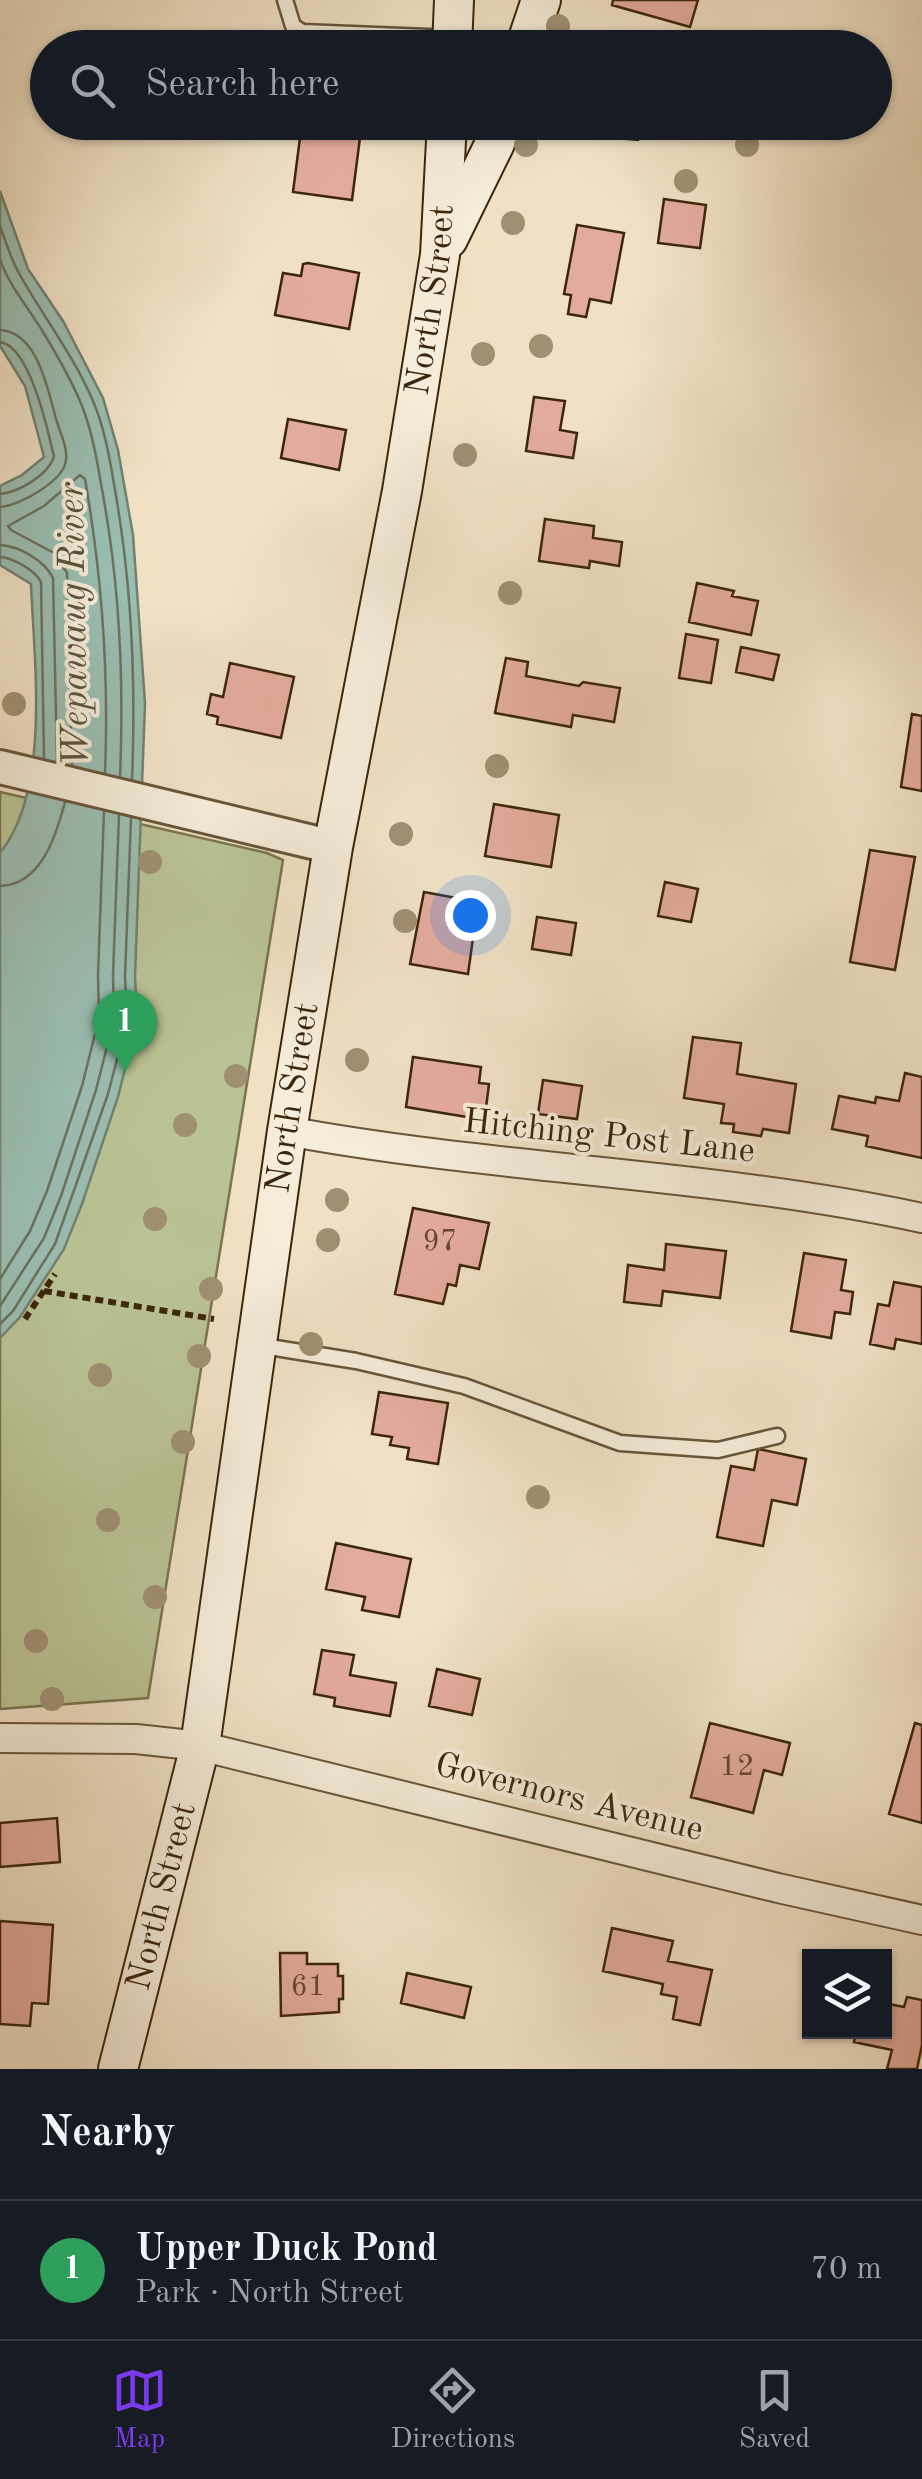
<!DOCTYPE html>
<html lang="en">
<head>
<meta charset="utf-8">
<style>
	body { margin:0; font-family:"Old Standard TT",serif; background:#20242c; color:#f1f3f6 }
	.controls { position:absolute; right:30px; bottom:30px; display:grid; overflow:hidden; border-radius:0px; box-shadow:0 2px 8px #0004 }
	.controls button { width:90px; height:90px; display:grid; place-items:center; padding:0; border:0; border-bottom:2px solid #363941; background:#171b24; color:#f1f3f6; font:50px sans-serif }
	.you { position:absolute; left:470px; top:915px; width:35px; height:35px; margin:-25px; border:8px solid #fff; border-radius:50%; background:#1a73e8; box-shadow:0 0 0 15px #1a73e833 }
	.badge { display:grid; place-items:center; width:65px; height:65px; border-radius:50%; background:#7c3aed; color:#fff; font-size:32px; font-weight:700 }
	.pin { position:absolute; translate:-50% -82px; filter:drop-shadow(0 2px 5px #0008) }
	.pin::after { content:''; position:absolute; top:52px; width:35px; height:30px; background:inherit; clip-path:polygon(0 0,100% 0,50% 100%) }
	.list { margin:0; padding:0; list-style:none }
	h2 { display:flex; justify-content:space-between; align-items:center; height:130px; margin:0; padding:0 40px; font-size:42px }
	h2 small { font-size:32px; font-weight:400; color:#9ea1a6 }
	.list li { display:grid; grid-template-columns:65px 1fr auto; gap:30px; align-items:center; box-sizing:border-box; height:140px; padding:0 40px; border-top:2px solid #363941 }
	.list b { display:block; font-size:38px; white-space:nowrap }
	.list p { margin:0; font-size:32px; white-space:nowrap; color:#9ea1a6 }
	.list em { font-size:32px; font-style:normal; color:#9ea1a6 }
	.icon { flex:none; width:55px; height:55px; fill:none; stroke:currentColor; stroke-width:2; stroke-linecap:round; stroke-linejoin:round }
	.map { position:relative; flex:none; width:922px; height:2069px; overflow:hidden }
	.search { position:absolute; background:#171b24; box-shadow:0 2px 8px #0004; left:30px; right:30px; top:30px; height:110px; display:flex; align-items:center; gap:25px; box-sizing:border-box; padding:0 35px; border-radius:55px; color:#9ea1a6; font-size:38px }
	.sheet { height:270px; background:#171b24 }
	nav { display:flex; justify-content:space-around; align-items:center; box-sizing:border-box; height:140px; border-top:2px solid #363941; background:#171b24; font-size:28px; color:#9ea1a6 }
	nav a { display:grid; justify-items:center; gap:5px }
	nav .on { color:#7c3aed }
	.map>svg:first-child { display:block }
	.green { fill:#bac395; stroke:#7b7450; stroke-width:2.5 }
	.water { fill:#9abeb2; stroke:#74816f; stroke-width:2.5 }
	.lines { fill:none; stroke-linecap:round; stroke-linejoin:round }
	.shore { stroke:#6b725e; stroke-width:2.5 }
	.building { fill:#e3ab9d; stroke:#3c260b; stroke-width:2.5 }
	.service-casing { stroke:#69553a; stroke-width:19 }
	.minor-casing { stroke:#69553a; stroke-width:32 }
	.tertiary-casing { stroke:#69553a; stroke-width:38 }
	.secondary-casing { stroke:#3c260b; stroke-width:42 }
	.path { stroke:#3c260b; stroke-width:6; stroke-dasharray:8 5; stroke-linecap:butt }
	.service { stroke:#f5ecd9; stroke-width:14 }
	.minor { stroke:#f5ecd9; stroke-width:28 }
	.tertiary { stroke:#f5ecd9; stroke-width:32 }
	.secondary { stroke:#f5ecd9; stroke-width:38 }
	.tree { fill:#9f9072 }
	.labels { text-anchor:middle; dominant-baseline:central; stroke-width:8; stroke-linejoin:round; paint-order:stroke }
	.number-label { font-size:30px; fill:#664730 }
	.street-label { font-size:35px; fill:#3c260b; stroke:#f5ecd9 }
	.water-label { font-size:38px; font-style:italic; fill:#58543d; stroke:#f5ecd9 }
</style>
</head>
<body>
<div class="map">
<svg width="922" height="2069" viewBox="0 0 922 2069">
	<rect width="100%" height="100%" fill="#f0e1c5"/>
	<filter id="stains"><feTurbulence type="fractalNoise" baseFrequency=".002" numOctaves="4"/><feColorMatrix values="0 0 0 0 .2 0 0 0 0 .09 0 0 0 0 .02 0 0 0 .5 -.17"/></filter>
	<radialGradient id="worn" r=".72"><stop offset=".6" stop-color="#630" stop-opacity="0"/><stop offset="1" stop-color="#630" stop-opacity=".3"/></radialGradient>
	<path class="green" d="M0,792L267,853L283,860L148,1698L0,1709Z"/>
	<path class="water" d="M0,191L28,269L63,321L103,398L118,450L133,535L145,703L135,976L137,1021L118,1097L82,1204L64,1249L20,1317L0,1338V853C51,790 34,662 31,584L0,565V486L22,475L44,457L25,386L0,346Z"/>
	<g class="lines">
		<path class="shore" d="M0,226C6,242 11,260 20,275C44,318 74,356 93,401C105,429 110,460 115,490C132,586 136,683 132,780
			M0,260C10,287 28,307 43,332C57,355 72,381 82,406C93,434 98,466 103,495C120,588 124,682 120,777
			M0,330C37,332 47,387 55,415C58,429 68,446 66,460C64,481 19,506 0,507
			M0,342C30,346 48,431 54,457C47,476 19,492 0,494
			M0,545C19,546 44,560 53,578L57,761
			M0,557C13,558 35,570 41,582L44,758
			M72,765L67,573L54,553L11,530L8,526L44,506L80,475L85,479C102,576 109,674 105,773
			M0,886C41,885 56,836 65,802
			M0,1279L30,1231L47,1191L82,1086L99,1018L98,975L104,811
			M0,1306L44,1238L61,1196L96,1090L114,1019L113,975L119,815
			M0,1324L13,1311L55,1244L108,1094L127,1021L125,976L131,818"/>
	</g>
	<path class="building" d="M613,0H698L690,27L612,5Z
		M302,122H362L352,200L293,192Z
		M572,122H640L638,140L571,134Z
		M664,199L706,205L700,248L658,243Z
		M577,225L624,233L611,303L590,299L586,317L568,314L571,295L564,294Z
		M308,263L359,273L349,329L275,315L283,273L301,276L303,264Z
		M534,397L565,401L560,430L577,433L573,458L526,451Z
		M288,419L346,430L339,470L281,458Z
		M545,519L594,526L593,538L622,542L619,566L590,561L589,568L539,561Z
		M697,583L734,591L732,596L758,601L751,635L689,622Z
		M686,634L718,640L711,683L679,678Z
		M741,647L779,655L773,680L736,672Z
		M506,658L528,662L526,676L579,686L583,682L620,688L614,722L573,715L571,727L495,713Z
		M230,663L294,677L281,738L217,724L218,717L207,714L211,694L223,697Z
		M912,714L922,716V791L901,787Z
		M494,804L559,815L551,867L485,856Z
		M870,850L915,857L895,970L850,962Z
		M665,882L698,889L691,922L658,916Z
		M424,892L478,902L468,974L410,964Z
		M537,917L576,923L571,955L532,949Z
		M693,1037L741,1043L737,1074L796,1084L789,1133L763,1129L761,1136L733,1132L734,1124L721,1123L724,1104L684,1098Z
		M413,1057L481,1067L479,1083L489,1084L486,1108L475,1106L473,1118L406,1107Z
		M905,1073L922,1077V1158L866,1146L868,1136L832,1129L839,1096L875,1103L876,1097L899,1101Z
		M543,1080L582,1086L577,1119L538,1114Z
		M413,1208L489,1223L479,1269L460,1265L456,1286L448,1284L443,1304L395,1294Z
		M666,1244L726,1251L720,1298L663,1291L661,1306L624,1302L628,1265L664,1270Z
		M804,1253L846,1260L841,1290L853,1292L850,1314L835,1312L831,1338L791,1331Z
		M894,1282L922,1287V1344L896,1339L894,1349L870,1344L878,1304L889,1306Z
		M379,1392L448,1403L438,1464L407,1459L409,1448L390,1445L392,1437L372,1434Z
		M758,1449L806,1459L797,1505L772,1500L763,1546L717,1537L731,1466L754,1470Z
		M336,1543L411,1559L399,1617L362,1610L365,1597L326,1589Z
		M322,1650L354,1655L350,1675L396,1683L390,1716L334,1706L335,1698L314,1694Z
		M437,1669L480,1679L472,1715L429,1706Z
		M710,1723L790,1743L782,1775L764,1770L753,1813L691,1797Z
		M915,1723L922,1725V1823L889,1814Z
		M57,1818L60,1862L0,1867V1823Z
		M0,1921L53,1925L48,2004L32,2003L30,2026L0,2024Z
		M612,1928L673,1941L668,1961L712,1970L700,2025L673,2019L677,1997L661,1994L663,1984L603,1971Z
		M280,1953H307V1964H338V1976H343V1999H339V2012L281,2016Z
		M407,1973L471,1987L464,2018L401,2003Z
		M907,1997L922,2000V2045L917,2069H887L892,2050L854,2042L856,2032H884V2003L904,2007Z"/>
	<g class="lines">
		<defs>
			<path id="service" d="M285,0L293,26L302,32L452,38
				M257,1345L356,1361L464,1386L620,1443L718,1450L777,1436"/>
			<path id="minor" d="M287,1131C497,1170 713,1173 922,1218
				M0,1738L136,1739L200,1746L778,1888L922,1920"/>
			<path id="tertiary" d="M0,767L333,847"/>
			<g id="secondary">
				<path d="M452,48L454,0"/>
				<path d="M525,48L541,0"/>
				<path d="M448,239L495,143L501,122"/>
				<path id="s1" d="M118,2069L200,1746L287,1131L333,847L402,491L440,255L447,122"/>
			</g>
		</defs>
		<use href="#service" class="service-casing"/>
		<use href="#minor" class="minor-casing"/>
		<use href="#tertiary" class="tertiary-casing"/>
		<use href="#secondary" class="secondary-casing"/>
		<path class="path" d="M44,1291L214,1319
			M25,1319L55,1274"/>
		<use href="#service" class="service"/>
		<use href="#minor" class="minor"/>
		<use href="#tertiary" class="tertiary"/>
		<use href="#secondary" class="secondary"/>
	</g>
	<g class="tree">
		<circle cx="558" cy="26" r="12"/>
		<circle cx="526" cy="145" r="12"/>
		<circle cx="747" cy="145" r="12"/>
		<circle cx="686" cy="181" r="12"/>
		<circle cx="513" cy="223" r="12"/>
		<circle cx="541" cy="346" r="12"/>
		<circle cx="483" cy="354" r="12"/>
		<circle cx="465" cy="455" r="12"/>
		<circle cx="510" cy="593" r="12"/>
		<circle cx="14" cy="704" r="12"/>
		<circle cx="497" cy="766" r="12"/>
		<circle cx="401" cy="834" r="12"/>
		<circle cx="150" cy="862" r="12"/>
		<circle cx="405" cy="921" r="12"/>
		<circle cx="357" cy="1060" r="12"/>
		<circle cx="236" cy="1076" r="12"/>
		<circle cx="185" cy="1125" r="12"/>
		<circle cx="337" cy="1200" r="12"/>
		<circle cx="155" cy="1219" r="12"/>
		<circle cx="328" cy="1240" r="12"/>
		<circle cx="211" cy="1289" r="12"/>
		<circle cx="311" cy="1344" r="12"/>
		<circle cx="199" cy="1356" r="12"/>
		<circle cx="100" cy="1375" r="12"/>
		<circle cx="183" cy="1442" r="12"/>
		<circle cx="538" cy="1497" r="12"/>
		<circle cx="108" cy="1520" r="12"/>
		<circle cx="155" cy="1597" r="12"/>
		<circle cx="36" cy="1641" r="12"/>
		<circle cx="52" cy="1699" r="12"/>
	</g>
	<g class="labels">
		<g class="number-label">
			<text x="440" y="1242">97</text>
			<text x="737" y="1767">12</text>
			<text x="308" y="1987">61</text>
		</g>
		<g class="street-label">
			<text stroke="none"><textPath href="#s1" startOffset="1798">North Street</textPath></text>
			<text stroke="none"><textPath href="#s1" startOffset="988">North Street</textPath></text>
			<text transform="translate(609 1137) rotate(6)">Hitching Post Lane</text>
			<text transform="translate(569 1798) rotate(14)">Governors Avenue</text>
			<text stroke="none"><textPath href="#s1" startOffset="178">North Street</textPath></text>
		</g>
		<g class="water-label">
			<text transform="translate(75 625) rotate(-91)">Wepawaug River</text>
		</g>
	</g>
	<rect width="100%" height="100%" filter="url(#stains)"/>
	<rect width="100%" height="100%" fill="url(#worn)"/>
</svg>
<div class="controls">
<button><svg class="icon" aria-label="layers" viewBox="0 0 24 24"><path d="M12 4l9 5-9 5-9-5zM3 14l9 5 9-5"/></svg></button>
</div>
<div class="you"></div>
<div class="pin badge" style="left:125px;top:1072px;background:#2e9e5b">1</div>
<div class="search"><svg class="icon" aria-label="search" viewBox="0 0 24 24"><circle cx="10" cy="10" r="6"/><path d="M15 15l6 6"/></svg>Search here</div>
</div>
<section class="sheet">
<h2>Nearby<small></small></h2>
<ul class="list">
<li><span class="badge" style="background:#2e9e5b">1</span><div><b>Upper Duck Pond</b><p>Park · North Street</p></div><em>70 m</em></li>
</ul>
</section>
<nav>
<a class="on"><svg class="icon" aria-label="map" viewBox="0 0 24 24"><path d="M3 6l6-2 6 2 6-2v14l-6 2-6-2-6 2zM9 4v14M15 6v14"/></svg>Map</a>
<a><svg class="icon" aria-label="directions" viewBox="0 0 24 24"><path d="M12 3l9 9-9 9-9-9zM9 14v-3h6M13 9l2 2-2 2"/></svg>Directions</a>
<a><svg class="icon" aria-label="saved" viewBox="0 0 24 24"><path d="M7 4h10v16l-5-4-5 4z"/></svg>Saved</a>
</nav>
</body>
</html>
